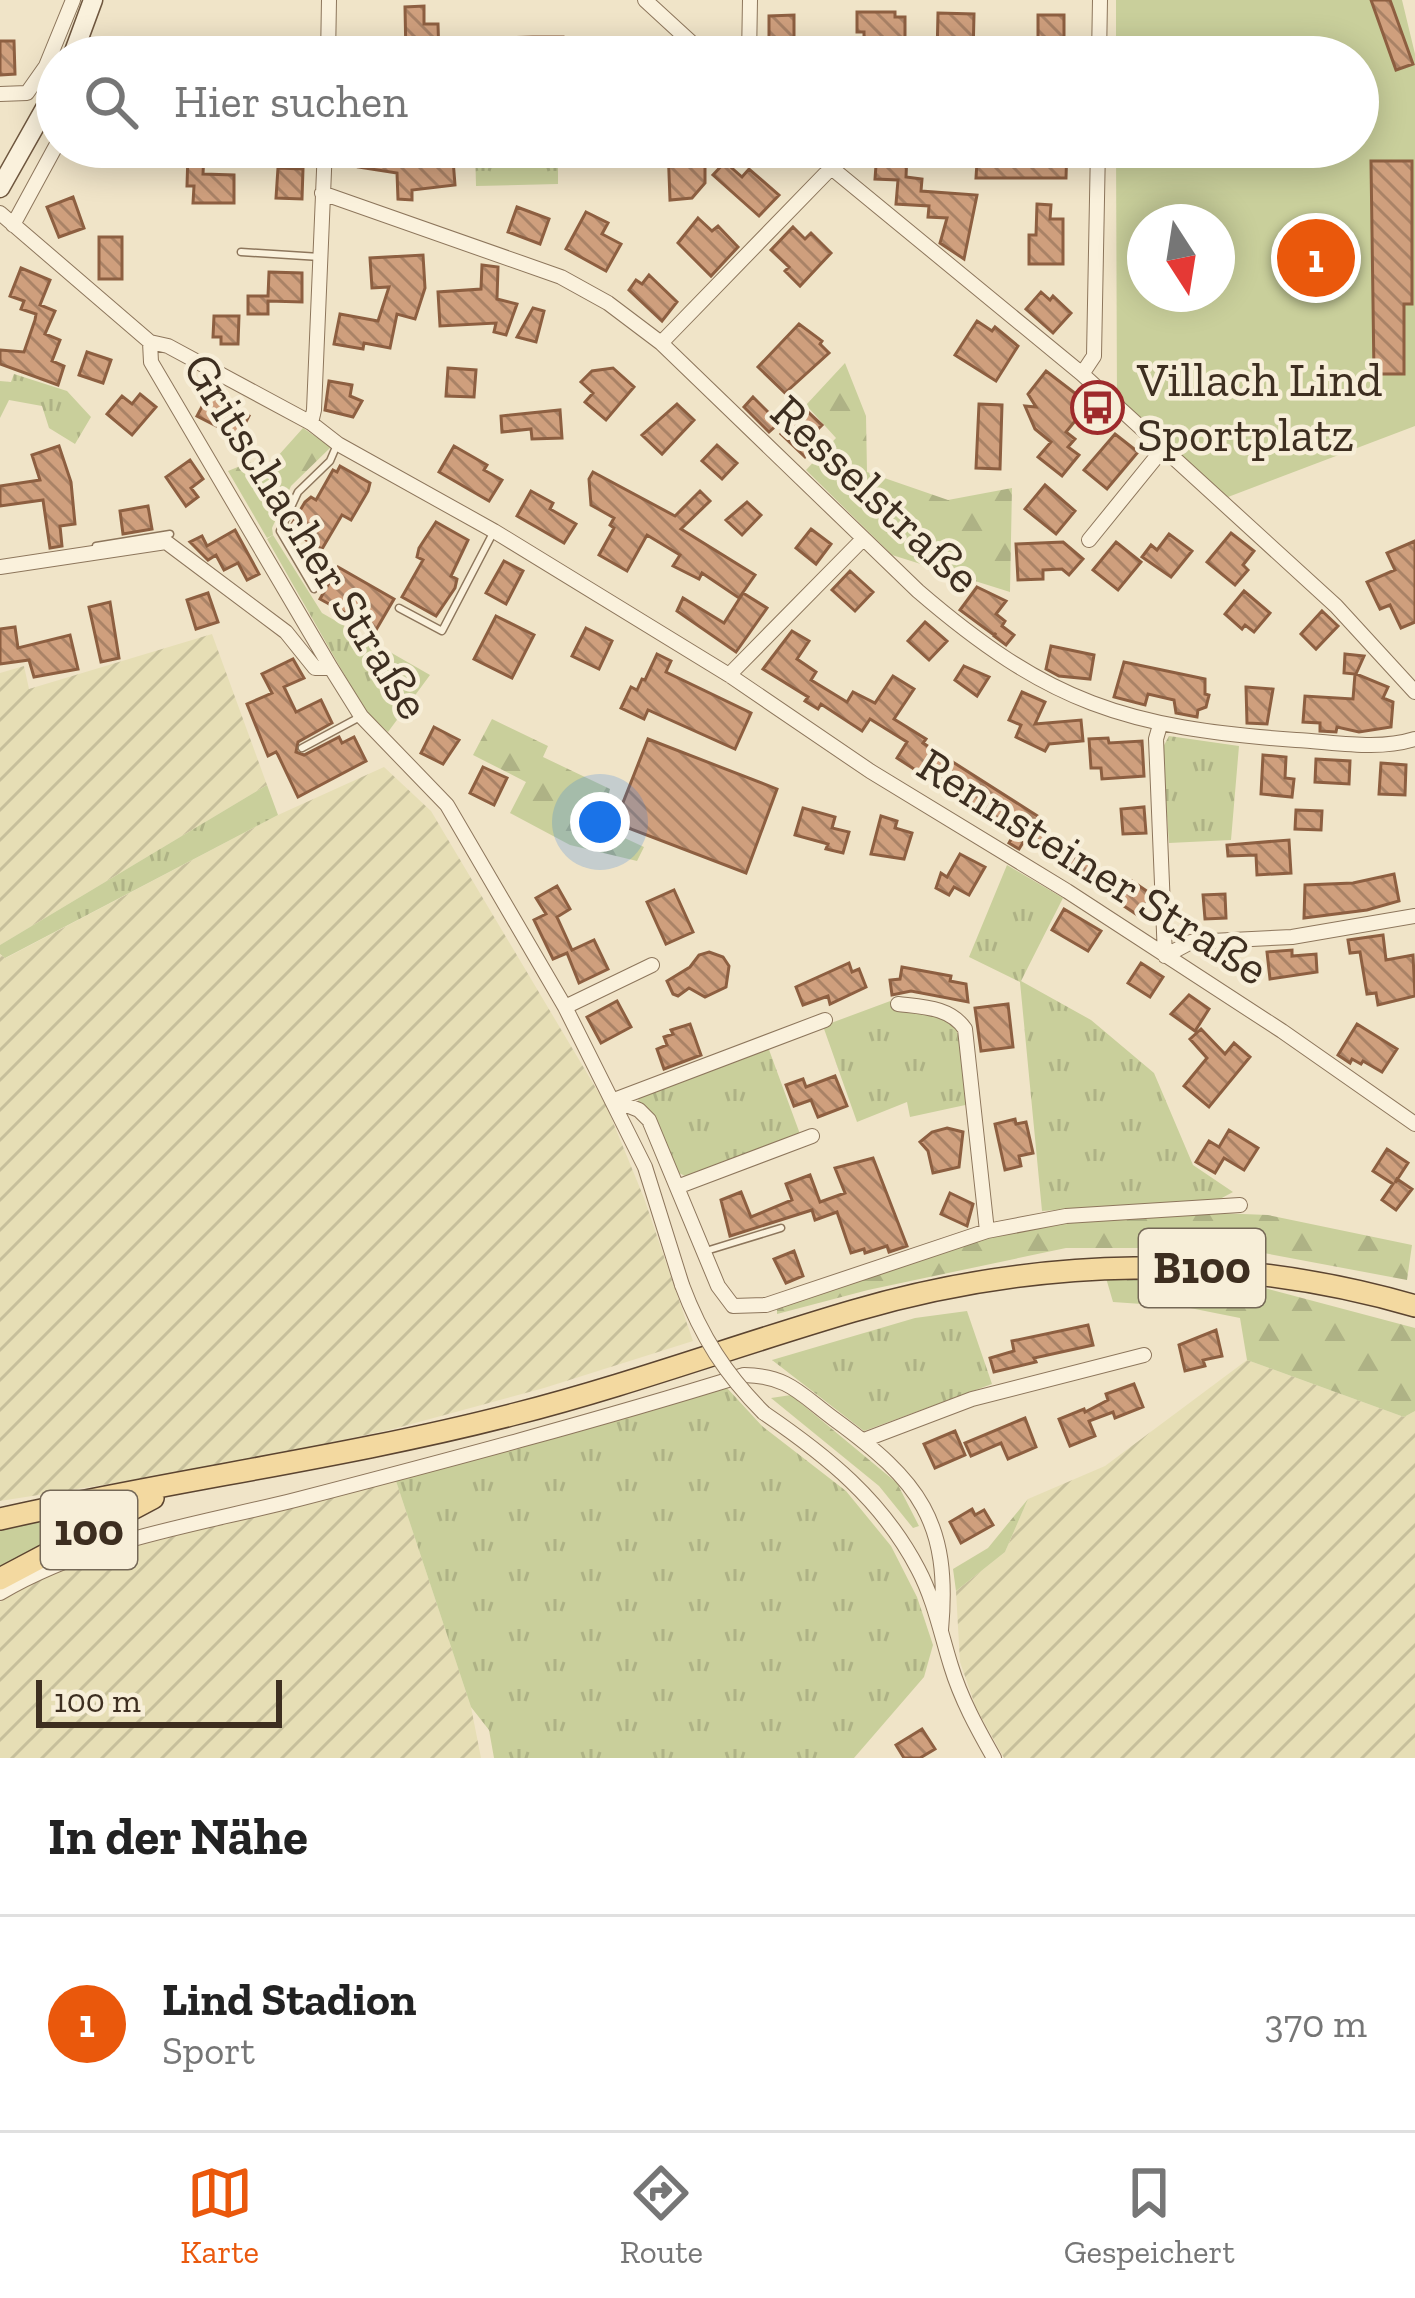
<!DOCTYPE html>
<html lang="de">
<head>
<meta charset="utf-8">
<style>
	body { margin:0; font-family:"Zilla Slab",serif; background:#f6f6f6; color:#222 }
	.compass { position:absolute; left:1127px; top:204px; width:108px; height:108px; border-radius:50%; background:#fff; box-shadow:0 6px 30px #0003; rotate:168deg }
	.scale { position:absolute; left:36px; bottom:30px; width:246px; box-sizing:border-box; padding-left:12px; border:6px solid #3d2e20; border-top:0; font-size:33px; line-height:42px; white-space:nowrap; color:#3d2e20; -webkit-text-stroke:9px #f7eed8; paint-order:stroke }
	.you { position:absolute; left:600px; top:822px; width:42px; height:42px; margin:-30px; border:9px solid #fff; border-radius:50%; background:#1a73e8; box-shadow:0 0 0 18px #1a73e833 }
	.badge { display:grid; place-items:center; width:78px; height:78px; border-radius:50%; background:#ea580c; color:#fff; font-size:39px; font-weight:700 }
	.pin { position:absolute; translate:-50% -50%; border:6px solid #fff; box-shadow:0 3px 12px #0006 }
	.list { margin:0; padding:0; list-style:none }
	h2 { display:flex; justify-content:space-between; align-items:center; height:156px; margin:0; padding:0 48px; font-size:51px }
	h2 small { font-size:39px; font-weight:400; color:#767676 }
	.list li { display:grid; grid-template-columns:78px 1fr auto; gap:36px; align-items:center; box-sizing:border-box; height:216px; padding:0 48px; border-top:3px solid #e0e0e0 }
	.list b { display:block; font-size:45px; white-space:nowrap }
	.list p { margin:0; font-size:39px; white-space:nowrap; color:#767676 }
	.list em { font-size:39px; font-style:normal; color:#767676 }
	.icon { flex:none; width:66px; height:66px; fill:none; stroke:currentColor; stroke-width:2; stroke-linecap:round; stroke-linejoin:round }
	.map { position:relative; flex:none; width:1415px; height:1758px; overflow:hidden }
	.search { position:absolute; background:#fff; box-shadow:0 6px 30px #0003; left:36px; right:36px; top:36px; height:132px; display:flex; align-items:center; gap:30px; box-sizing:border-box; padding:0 42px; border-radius:66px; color:#767676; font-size:45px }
	.sheet { height:372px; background:#fff }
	nav { display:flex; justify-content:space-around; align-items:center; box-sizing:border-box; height:168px; border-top:3px solid #e0e0e0; background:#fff; font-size:33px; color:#767676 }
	nav a { display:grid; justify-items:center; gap:6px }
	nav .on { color:#ea580c }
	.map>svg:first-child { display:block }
	.farmland { fill:url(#farmland-furrows) }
	.grass { fill:url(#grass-tufts) }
	.forest { fill:url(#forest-firs) }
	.pitch { fill:#c9cf9b; fill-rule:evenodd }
	.building { fill:url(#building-back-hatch); stroke:#8d5f41; stroke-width:3 }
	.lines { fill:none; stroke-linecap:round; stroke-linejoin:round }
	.service-casing { stroke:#8d765c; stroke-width:9 }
	.minor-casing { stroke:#8d765c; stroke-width:16 }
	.secondary-casing { stroke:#6f573f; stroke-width:21 }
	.primary-casing { stroke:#5b4430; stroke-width:24 }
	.service { stroke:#faf1dc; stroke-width:6 }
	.minor { stroke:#faf1dc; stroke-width:14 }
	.secondary { stroke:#faf1dc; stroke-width:18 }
	.primary { stroke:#f3d9a0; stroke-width:21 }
	.minor-bridge-casing { stroke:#8d765c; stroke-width:16; stroke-linecap:butt }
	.minor-bridge { stroke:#faf1dc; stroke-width:14 }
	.labels { text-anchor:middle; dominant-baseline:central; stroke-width:9; stroke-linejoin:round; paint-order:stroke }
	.shield { fill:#f7eed8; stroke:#756857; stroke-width:3 }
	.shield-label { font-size:45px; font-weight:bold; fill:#3d2e20 }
	.poi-label { font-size:48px; fill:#3d2e20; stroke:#f7eed8; text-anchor:start }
	.street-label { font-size:48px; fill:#3d2e20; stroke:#f7eed8 }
</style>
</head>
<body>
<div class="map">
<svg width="1415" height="1758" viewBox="0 0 1415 1758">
	<defs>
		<pattern id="farmland-furrows" width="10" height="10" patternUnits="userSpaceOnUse" patternTransform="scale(3)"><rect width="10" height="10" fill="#e6deb5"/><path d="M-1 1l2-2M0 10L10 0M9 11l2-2" fill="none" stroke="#c6bf9b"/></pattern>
		<pattern id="grass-tufts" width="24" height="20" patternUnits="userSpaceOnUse" patternTransform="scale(3)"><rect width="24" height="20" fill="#c9cf9b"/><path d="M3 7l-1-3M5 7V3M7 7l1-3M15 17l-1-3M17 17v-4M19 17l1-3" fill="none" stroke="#aeb285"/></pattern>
		<pattern id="forest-firs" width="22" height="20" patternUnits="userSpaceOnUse" patternTransform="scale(3)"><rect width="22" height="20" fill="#c9cf9b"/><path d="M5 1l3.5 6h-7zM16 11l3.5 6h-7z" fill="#aeb285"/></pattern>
		<pattern id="building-back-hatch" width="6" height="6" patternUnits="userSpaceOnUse" patternTransform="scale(3)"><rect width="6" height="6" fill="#cf9f7d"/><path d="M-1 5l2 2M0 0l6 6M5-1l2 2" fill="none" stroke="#a98266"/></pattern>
	</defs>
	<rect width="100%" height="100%" fill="#f0e4c8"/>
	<path class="farmland" d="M212,634L267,785L0,945V673L24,666L29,689Z
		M384,767L431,811L606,1105L644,1198L693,1341L544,1388L393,1429L218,1467L0,1501V955L6,958L278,815Z
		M1247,1360L1404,1417L1415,1411V1758H1004L976,1708L960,1662L956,1591L1005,1552L1028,1499L1105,1466Z
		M395,1478L471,1707L481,1758H0V1602L65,1565Z"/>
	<path class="grass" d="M475,147H558V184L476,186Z
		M14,374L67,391L91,417L75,444L49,428L42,406L9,400L0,418V381L11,382Z
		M273,535L322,613L430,675L388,732L365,711L267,539Z
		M1169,736L1239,746L1231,840L1169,843L1162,749Z
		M267,785L278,815L5,958L0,954V945Z
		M1007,865L1063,898L1021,981L1091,1020L1154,1073L1193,1165L1233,1192L1220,1199L1042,1211L1020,982L969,957Z
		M893,1000L894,1010L939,1016L957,1030L970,1104L910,1117L907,1102L857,1122L823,1026Z
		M768,1047L800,1134L687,1177L675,1171L650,1113L638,1102L639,1097Z
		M967,1311L992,1384L864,1431L772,1360L915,1318Z
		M727,1388L762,1426L846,1491L891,1546L917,1597L933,1645L924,1677L854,1758H494L489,1730L471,1707L395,1478Z
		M126,1504L0,1570V1529Z"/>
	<path class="forest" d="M845,363L866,416L867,472L948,500L1012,488L1010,592L892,555L806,470L836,438L806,405Z
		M303,428L331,447L291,486L272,528L273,535L267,538L228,471L250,462L260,476Z
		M492,719L548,746L543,757L610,789L601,827L644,847L637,861L570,845L510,813L526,782L473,755Z
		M1191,1212L1268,1215L1412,1245L1407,1280L1237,1248H1066L868,1290L777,1314V1307L989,1236L1068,1221Z
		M1106,1278L1257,1286L1415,1328V1411L1404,1417L1247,1360L1240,1318L1185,1307L1113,1302Z
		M791,1395L897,1483L919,1526L913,1528L879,1486L771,1398Z
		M1028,1499L1005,1552L956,1591L953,1569L988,1548Z"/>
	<path class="pitch" d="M1116,0H1402L1415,54V426L1228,497L1117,401L1116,147H1358V57H1116ZM1145,222H1217V294H1145Z"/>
	<path class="building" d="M1371,0H1390L1413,64L1396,70Z
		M424,6V24H438L439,57H406L405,7Z
		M857,12H895V17H905V47L864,48V32H857Z
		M938,13L974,14L973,57H937Z
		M794,15V55H769V16Z
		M1038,15H1064V57H1038Z
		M533,37H563V57H464V39Z
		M121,39V44H141L142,57H106L105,40Z
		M0,41H14L15,74L0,75Z
		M626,42H660V57H626Z
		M354,147H452L455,185L412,190V200L398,199L397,173L358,167Z
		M668,147L705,150V183L692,198L670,200Z
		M978,147H1067L1066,178H976Z
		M877,152L907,154L906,177L922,179L921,191L977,195L964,259L940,243L947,218L928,217L929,206L896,204L898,180L875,179Z
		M188,153H204L203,174L234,175V203H193L194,186H187Z
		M1371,161H1412V304H1404V374H1374Z
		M725,162L742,177L749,169L779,195L759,216L713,175Z
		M278,168L303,169L302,199L276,198Z
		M73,197L84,228L59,237L47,207Z
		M1037,204L1051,205L1050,219H1063V264H1029V235H1036Z
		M517,207L549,219L540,244L508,232Z
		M586,212L608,223L602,234L621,244L606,271L566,249Z
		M698,218L712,231L718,226L738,247L711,276L678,243Z
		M793,227L805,239L811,233L831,253L800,286L785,271L789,267L771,250Z
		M99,237H122V279H99Z
		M423,255L425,288L415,319L397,314L390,348L364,343L363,349L334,344L340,314L378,321L389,287L372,288L370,258Z
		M482,265L498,267L497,299L517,304L506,335L494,332L496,323L440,326L438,292L481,289Z
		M21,268L50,280L40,305L55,311L45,334L60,340L52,361L64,366L58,385L0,364V350L24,352L35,320L36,314L21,309L24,301L10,296Z
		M269,272L302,273V302L268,301V314H248V296H268Z
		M649,275L677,302L662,321L629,290L636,280L642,284Z
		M1041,292L1050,300L1053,296L1071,313L1053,333L1026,309Z
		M533,308L544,311L536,342L517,337Z
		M214,316H239L238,344H221V337H213Z
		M977,321L992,331L995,327L1018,346L996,381L955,355Z
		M799,324L822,341L820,344L829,353L785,393L758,367Z
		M87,352L111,360L103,383L79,375Z
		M448,368L476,370L474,397L446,396Z
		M613,368L634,387L606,420L585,402L593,393L581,382L592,371Z
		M1046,371L1089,404L1066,432L1075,439L1068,447L1079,455L1062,476L1038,457L1051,442L1035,429L1025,406L1036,407L1028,394Z
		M329,381L352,385L350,396L362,401L353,417L325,410Z
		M140,394L156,407L132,435L107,414L122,396L132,404Z
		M208,395L249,416L238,437L197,416Z
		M753,397L779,423L769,432L744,407Z
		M677,404L694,420L662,454L642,435Z
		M979,404L1002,405L1000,469L976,468Z
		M805,409L822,425L812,435L820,442L805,457L781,434Z
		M560,410L562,438L532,439L531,429L502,432L501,416Z
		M1115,434L1138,452L1107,489L1084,470Z
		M717,445L737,463L722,479L702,461Z
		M59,446L71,482L75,524L60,526L62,546L50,548L43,500L0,506V486L40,480L32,455Z
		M454,446L487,465L484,470L502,480L489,501L439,472Z
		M190,460L203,479L191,488L198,497L186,506L166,477Z
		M340,466L370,483L368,491L351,520L342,515L322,549L290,531L292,524L305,502L311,497L316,500L333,470L337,472Z
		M593,472L675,516L700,491L710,501L681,529L755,575L739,598L702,573L699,579L673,566L680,555L647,535L627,571L599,555L614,528L610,525L614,518L591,505L589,479Z
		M1045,485L1075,511L1056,534L1025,509Z
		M531,491L553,503L550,509L576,524L564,543L517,516Z
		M747,502L761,515L742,535L726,520Z
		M148,506L152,529L123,534L120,511Z
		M436,522L468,540L451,576L457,579L455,588L436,616L402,597L423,560L417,557L419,548Z
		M811,529L831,544L816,564L796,548Z
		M235,530L259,574L247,580L238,563L224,570L216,555L208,560L190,542L202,536L207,546Z
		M1231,533L1254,551L1243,565L1248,570L1235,585L1207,562Z
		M1169,534L1192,551L1171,577L1142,557L1151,545L1157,550Z
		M1415,541V622L1401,628L1390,605L1380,609L1367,582L1395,570L1387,553Z
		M1063,542L1083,559L1069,575L1062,569L1043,570V579L1018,580L1016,544Z
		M1116,542L1141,562L1118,590L1093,570Z
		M504,561L523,571L506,604L486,593Z
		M338,567L394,599L376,630L320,599Z
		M850,571L873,592L855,611L832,590Z
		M977,587L1006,601L996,614L1005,621L1002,626L1014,635L1006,645L994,636L996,633L994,635L960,610Z
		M1244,591L1270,613L1254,632L1245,625L1242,629L1225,614Z
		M208,593L218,622L196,629L187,600Z
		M743,593L767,608L736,652L677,611L683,598L724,623Z
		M110,602L119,658L101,662L89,607Z
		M1322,611L1338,626L1316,649L1301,634Z
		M496,616L534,635L512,678L474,659Z
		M925,622L947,641L929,660L908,641Z
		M15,627L18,648L70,635L78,669L34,677L29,660L0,664V629Z
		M586,628L612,641L599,669L572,656Z
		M792,631L809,641L797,659L816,672L811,680L847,702L853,692L875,703L893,676L914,689L894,719L926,739L923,743L1039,817L1034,825L1093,861L1084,876L1024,841L1019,849L1009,843L1014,834L897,758L907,742L870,719L862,731L821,704L818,709L805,701L808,697L763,669Z
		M1051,646L1094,655L1090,679L1059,676L1046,669Z
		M657,654L671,661L666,672L751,713L735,749L648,710L644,719L621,708L631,687L637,690L642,679L645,680Z
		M1345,654L1364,656L1356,674L1388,687L1383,698L1393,702L1391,727L1359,732L1337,727L1336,732L1320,731V723L1303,722L1305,696L1353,699L1355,674L1344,673Z
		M293,659L304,678L284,687L296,712L321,700L332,723L298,742L296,752L304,755L339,737L342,743L354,737L366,761L298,797L278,755L276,752L268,756L247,704L272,693L262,674Z
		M1124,662L1205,679V694L1209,695L1206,707L1198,710L1197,717L1176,713L1174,700L1148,694L1145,705L1114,697Z
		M964,666L989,677L977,696L955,680Z
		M1246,687L1273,689L1267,724L1247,723Z
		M1022,692L1045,702L1035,724L1081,720L1083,741L1049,744L1045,751L1016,737L1021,725L1009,720Z
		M434,727L459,740L443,764L421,753Z
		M1108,738L1109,743L1142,741L1144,776L1102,779L1101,768H1091L1089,739Z
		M648,739L777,789L746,873L615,823Z
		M1263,755L1286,757L1285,778L1294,779L1292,797L1261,794Z
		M1316,759L1350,761L1349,784L1315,782Z
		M1381,763L1406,765L1405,795L1379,794Z
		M483,767L507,778L494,805L470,793Z
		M1144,807L1146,833L1123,834L1121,809Z
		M803,808L835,817L832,828L849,832L843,853L826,849L828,844L795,835Z
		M1296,810L1322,811L1321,830L1295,829Z
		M881,816L897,821L895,828L912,833L904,859L871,854Z
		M1289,840L1291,873L1257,875L1256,855L1228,856L1227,845Z
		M960,854L985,867L969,895L954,887L949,895L936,888L941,873L947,877Z
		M1394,874L1399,901L1367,910L1304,918L1305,885L1353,883Z
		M1132,881L1151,894L1139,916L1118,902Z
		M557,886L570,909L557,917L572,950L594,940L608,969L579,983L567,953L553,959L534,920L546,914L536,898Z
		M674,890L693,932L666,944L647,902Z
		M1225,894L1226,918L1205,919L1203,895Z
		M1064,909L1101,931L1088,951L1052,930Z
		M1383,935L1386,960L1413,955L1415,996L1378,1005L1376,993L1367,994L1360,952L1350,953L1348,940Z
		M1292,950V956L1316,954L1317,972L1270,979L1267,952Z
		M709,952L723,957L729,966L726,987L705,997L689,988L678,996L673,994L667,981L690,967L699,955Z
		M849,963L852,972L859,969L866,987L830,1004L828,996L803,1005L796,987Z
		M1141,963L1163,977L1150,997L1128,983Z
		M902,967L951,976L950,981L966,984L968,1002L911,991L892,995L890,980L900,979Z
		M1189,995L1209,1009L1195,1031L1171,1014Z
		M617,1001L631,1027L601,1043L587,1017Z
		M1008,1004L1013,1047L981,1051L975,1008Z
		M690,1024L701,1055L664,1069L657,1049L667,1045L664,1037L673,1034L671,1030Z
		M1357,1024L1397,1049L1382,1072L1363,1061L1361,1064L1352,1059L1350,1063L1338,1055Z
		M1201,1029L1225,1054L1234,1043L1250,1057L1209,1107L1184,1086L1207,1058L1190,1039Z
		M835,1076L847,1106L818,1117L811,1100L794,1106L786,1085L803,1079L806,1087Z
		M1015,1119L1016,1124L1026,1122L1033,1153L1019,1156L1021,1166L1005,1170L995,1124Z
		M947,1128L963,1132L959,1167L933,1173L928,1151L920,1142L932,1132Z
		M1229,1130L1258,1148L1244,1170L1224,1158L1215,1173L1196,1162L1209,1141L1219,1147Z
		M1387,1149L1408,1163L1395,1183L1397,1179L1412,1189L1396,1210L1382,1200L1393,1184L1373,1171Z
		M873,1158L907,1246L889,1252L887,1246L865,1253L864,1249L851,1253L837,1212L815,1220L812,1210L730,1236L721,1200L741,1192L751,1217L792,1200L786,1184L810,1175L820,1202L845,1193L835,1168Z
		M950,1193L973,1204L967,1226L941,1214Z
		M794,1251L803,1276L786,1283L774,1259Z
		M1088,1325L1093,1345L1034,1358L1036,1362L994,1372L990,1358L1014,1351L1012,1341Z
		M1216,1330L1222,1356L1203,1360L1205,1366L1185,1371L1179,1345Z
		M1134,1384L1143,1407L1115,1418L1113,1412L1089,1421L1095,1436L1070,1446L1059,1419L1084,1409L1085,1412L1108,1400L1106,1394Z
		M1025,1418L1036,1447L1008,1459L1001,1443L971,1456L965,1443Z
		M955,1431L965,1455L935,1468L924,1444Z
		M972,1509L975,1515L984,1510L993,1525L961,1543L950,1522Z
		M922,1729L935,1749L920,1758H904L896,1745Z"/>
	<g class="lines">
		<defs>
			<path id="service" d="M241,252L320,257
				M96,546L170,534
				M314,589L280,531L298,492L330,461L336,447
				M399,608L442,631L493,533
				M302,748L358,718
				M706,1251L781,1228"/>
			<path id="minor" d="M645,0L707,57
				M328,57L329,0
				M749,57L750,0
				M1099,57L1100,0
				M0,94L27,93L46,66L73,0
				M806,147L1082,374L1336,606L1415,692
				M322,193L561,277L608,303L661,343L918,591C1048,703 1126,728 1296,740C1335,742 1377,751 1415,739
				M0,213L150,342L168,346L311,423L338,444L494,531L729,675L870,771L1067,891L1282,1031L1415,1124
				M13,225L57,144
				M150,342L151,362L331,668L361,716L447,805L565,1007L645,1167L682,1285
				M661,343L832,167
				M1082,374L1094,356L1098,147
				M311,423L314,410L325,147
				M1089,540L1162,450
				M0,567L166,542L286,632L315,668H331
				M729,675L863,539
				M1160,725L1156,739L1165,956L1191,942L1292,937L1415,916
				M898,1004C923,1007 950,1007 965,1029L987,1231
				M565,1007L652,965
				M614,1100L639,1110L649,1120L718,1286L733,1306L766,1305L987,1231L1066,1216L1240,1205
				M614,1100L825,1020
				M677,1187L812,1136
				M764,1413C827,1456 882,1500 918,1569C934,1599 941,1634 951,1666C961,1699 977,1728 994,1758
				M864,1440L972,1399L1144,1355
				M0,1593C90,1540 195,1525 295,1500C445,1461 596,1421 744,1375C789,1376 800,1394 834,1419C919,1481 951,1521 941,1630"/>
			<path id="secondary" d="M72,57L93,0
				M0,188L57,87"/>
			<path id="primary" d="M0,1519C171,1480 345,1458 515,1414C629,1385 740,1344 853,1311C1038,1257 1230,1252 1415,1306
				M0,1579L153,1498"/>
		</defs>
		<use href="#service" class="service-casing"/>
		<use href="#minor" class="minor-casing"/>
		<use href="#secondary" class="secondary-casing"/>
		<use href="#primary" class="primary-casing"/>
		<use href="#service" class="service"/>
		<use href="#minor" class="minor"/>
		<use href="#secondary" class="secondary"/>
		<use href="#primary" class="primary"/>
		<defs>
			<path id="minor-bridge" d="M682,1285C701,1336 726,1375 764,1413"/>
		</defs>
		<use href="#minor-bridge" class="minor-bridge-casing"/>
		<use href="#minor-bridge" class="minor-bridge"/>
	</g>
	<defs>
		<symbol id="bus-ring" viewBox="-11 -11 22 22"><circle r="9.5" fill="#f7eed8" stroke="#9e2a2b" stroke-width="1.5"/><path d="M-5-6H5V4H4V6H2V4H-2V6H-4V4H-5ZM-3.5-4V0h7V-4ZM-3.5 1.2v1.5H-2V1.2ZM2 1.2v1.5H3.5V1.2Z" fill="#9e2a2b"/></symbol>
	</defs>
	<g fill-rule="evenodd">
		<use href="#bus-ring" x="1068" y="378" width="59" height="59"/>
	</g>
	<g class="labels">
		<g class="shield">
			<rect x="1139" y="1229" width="126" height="78" rx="9"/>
			<rect x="41" y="1491" width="96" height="78" rx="9"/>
		</g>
		<g class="shield-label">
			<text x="1202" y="1268">B100</text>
			<text x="89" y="1530">100</text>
		</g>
		<g class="poi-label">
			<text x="1137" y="379">Villach Lind<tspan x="1137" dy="55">Sportplatz</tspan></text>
		</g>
		<g class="street-label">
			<text transform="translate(876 494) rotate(43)">Resselstraße</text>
			<text transform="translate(307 536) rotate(58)">Gritschacher Straße</text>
			<text transform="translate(1093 866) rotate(32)">Rennsteiner Straße</text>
		</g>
	</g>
</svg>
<svg class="compass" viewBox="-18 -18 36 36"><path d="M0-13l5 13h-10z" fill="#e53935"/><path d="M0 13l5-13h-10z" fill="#767676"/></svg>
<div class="scale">100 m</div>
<div class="you"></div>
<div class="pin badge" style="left:1316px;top:258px">1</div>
<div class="search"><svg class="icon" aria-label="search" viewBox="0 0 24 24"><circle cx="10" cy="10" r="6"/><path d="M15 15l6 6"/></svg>Hier suchen</div>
</div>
<section class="sheet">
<h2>In der Nähe<small></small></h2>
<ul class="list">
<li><span class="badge">1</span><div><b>Lind Stadion</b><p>Sport</p></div><em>370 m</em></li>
</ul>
</section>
<nav>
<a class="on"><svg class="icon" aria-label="map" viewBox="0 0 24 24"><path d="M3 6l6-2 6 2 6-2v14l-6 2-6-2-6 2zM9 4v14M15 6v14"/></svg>Karte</a>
<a><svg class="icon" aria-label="directions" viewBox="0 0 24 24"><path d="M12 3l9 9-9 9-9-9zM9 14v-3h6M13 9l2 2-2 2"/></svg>Route</a>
<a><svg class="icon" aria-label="saved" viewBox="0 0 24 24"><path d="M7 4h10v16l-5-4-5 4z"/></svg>Gespeichert</a>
</nav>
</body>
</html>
